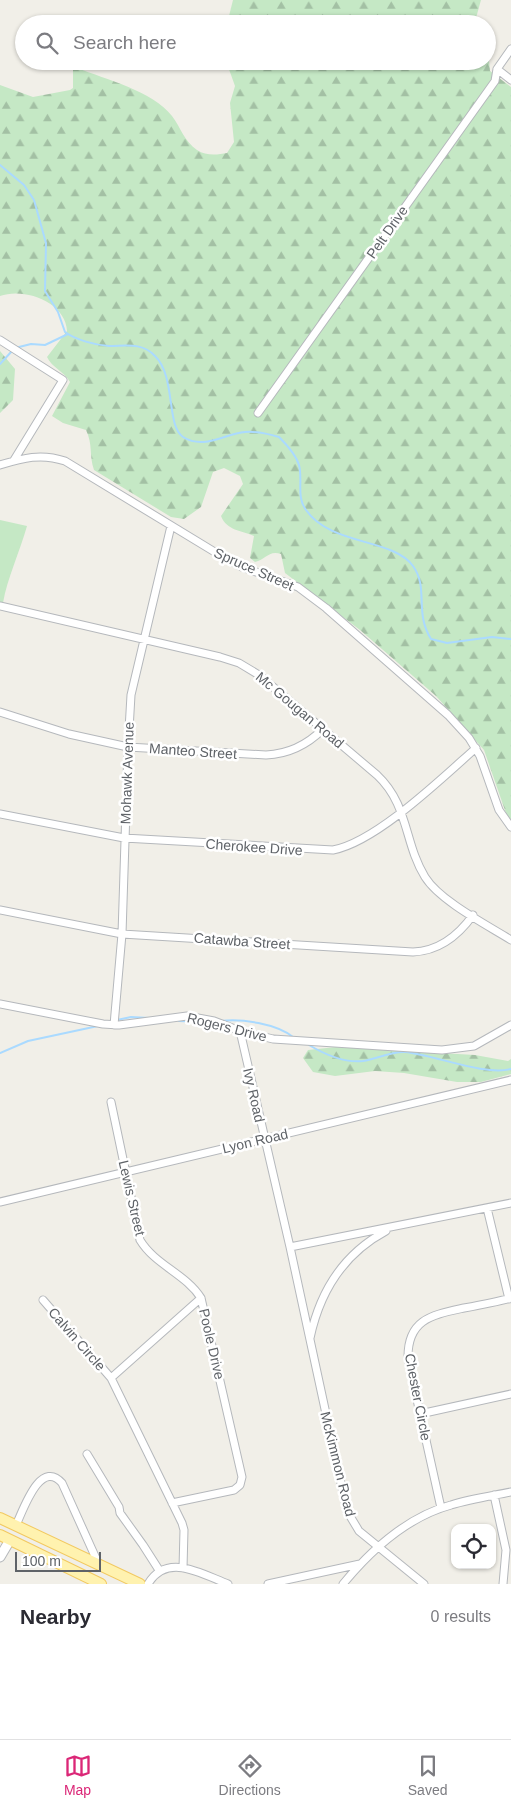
<!DOCTYPE html>
<html lang="en">
<head>
<meta charset="utf-8">
<style>
	body { margin:0; font-family:Helvetica,sans-serif; background:#f7f7f7; color:#2b2b33 }
	.controls { position:absolute; right:15px; bottom:15px; display:grid; overflow:hidden; border-radius:10px; box-shadow:0 1px 4px #0004 }
	.controls button { width:45px; height:45px; display:grid; place-items:center; padding:0; border:0; border-bottom:1px solid #e1e1e2; background:#fff; color:#2b2b33; font:25px sans-serif }
	.scale { position:absolute; left:15px; bottom:12px; width:86px; box-sizing:border-box; padding-left:5px; border:2px solid #5f6368; border-top:0; font-size:14px; line-height:18px; white-space:nowrap; color:#5f6368; -webkit-text-stroke:4px #fff; paint-order:stroke }
	.list { margin:0; padding:0; list-style:none }
	h2 { display:flex; justify-content:space-between; align-items:center; height:65px; margin:0; padding:0 20px; font-size:21px }
	h2 small { font-size:16px; font-weight:400; color:#7c7c81 }
	.icon { flex:none; width:28px; height:28px; fill:none; stroke:currentColor; stroke-width:2; stroke-linecap:round; stroke-linejoin:round }
	.map { position:relative; flex:none; width:511px; height:1584px; overflow:hidden }
	.search { position:absolute; background:#fff; box-shadow:0 1px 4px #0004; left:15px; right:15px; top:15px; height:55px; display:flex; align-items:center; gap:12px; box-sizing:border-box; padding:0 18px; border-radius:28px; color:#7c7c81; font-size:19px }
	.sheet { height:155px; background:#fff }
	nav { display:flex; justify-content:space-around; align-items:center; box-sizing:border-box; height:70px; border-top:1px solid #e1e1e2; background:#fff; font-size:14px; color:#7c7c81 }
	nav a { display:grid; justify-items:center; gap:2px }
	nav .on { color:#db2777 }
	.map>svg:first-child { display:block }
	.forest { fill:url(#forest-firs) }
	.green { fill:#c5e8c5 }
	.lines { fill:none; stroke-linecap:round; stroke-linejoin:round }
	.stream { stroke:#aadaff; stroke-width:2 }
	.minor-casing { stroke:#b5b8bc; stroke-width:9 }
	.tertiary-casing { stroke:#b5b8bc; stroke-width:11 }
	.primary-casing { stroke:#f2c960; stroke-width:12 }
	.minor { stroke:#fff; stroke-width:7 }
	.tertiary { stroke:#fff; stroke-width:9 }
	.primary { stroke:#fff2af; stroke-width:10 }
	.labels { text-anchor:middle; dominant-baseline:central; stroke-width:5; stroke-linejoin:round; paint-order:stroke }
	.street-label { font-size:14px; fill:#5f6368; stroke:#fff }
</style>
</head>
<body>
<div class="map">
<svg width="511" height="1584" viewBox="0 0 511 1584">
	<defs>
		<pattern id="forest-firs" width="22" height="20" patternUnits="userSpaceOnUse" patternTransform="scale(1.25)"><rect width="22" height="20" fill="#c5e8c5"/><path d="M5 1l3.5 6h-7zM16 11l3.5 6h-7z" fill="#a3c0a4"/></pattern>
	</defs>
	<rect width="100%" height="100%" fill="#f1efe8"/>
	<path class="forest" d="M233,0H481L476,18L479,24H227Z
		M487,40L490,71L511,87V821L507,816L484,750L436,696L360,630L285,573L281,554C268,550 266,560 255,562L250,558L254,536C241,530 227,531 221,516L243,484L240,476L224,468L213,472L201,507L184,519L171,517L94,470C89,456 93,444 86,430L63,423L52,416L70,382C64,371 52,368 47,357L67,331C66,302 24,287 0,296V85L33,97L70,90L73,88V69L77,68C105,79 153,91 172,116C181,128 184,141 197,150C206,156 217,155 227,153L234,142L230,103L235,86L226,61H487Z
		M0,351L15,369L13,400L0,413Z
		M336,1047L475,1055L508,1061L511,1059V1074L481,1082H457L404,1073L375,1071L335,1076L313,1072L303,1058L308,1050Z"/>
	<path class="green" d="M0,520L27,526C20,551 7,579 3,603L0,602Z"/>
	<g class="lines">
		<path class="stream" d="M0,165L24,185L34,200L46,243L45,291L58,312L65,332C76,340 95,345 109,346C126,346 142,342 155,356C176,376 166,426 183,437C204,450 224,434 245,432C257,431 269,434 279,437C287,445 296,455 299,465C303,480 296,497 306,510C331,546 393,538 413,566C429,588 414,612 431,639L447,643L492,637L511,639
			M15,348L31,344L45,345L68,334
			M0,364L12,351
			M117,1020L131,1017L149,1018
			M179,1021L204,1022
			M221,1021C241,1018 277,1024 293,1037
			M309,1045C324,1054 345,1063 363,1061C377,1059 391,1051 405,1052C435,1055 484,1076 511,1069
			M0,1053L28,1041L98,1026"/>
		<defs>
			<path id="minor" d="M497,69L511,80
				M0,340L63,380L14,460
				M258,413L495,81L497,69L511,49
				M0,465C23,458 41,453 65,461L218,554L242,567L298,587L326,608L448,715L469,738L480,756L499,810L511,827
				M0,606L220,657L239,663L259,675L377,775C409,805 404,843 425,877C440,901 487,925 511,940
				M0,712L69,734L128,747L266,755C289,754 307,745 323,729
				M0,814L124,838L333,850C376,842 441,779 476,748
				M0,910L122,934L413,952C439,951 458,936 473,915
				M0,1004L103,1024L119,1025L187,1016L214,1021L240,1031L273,1039L442,1050L474,1046L511,1025
				M114,1025L122,934L128,747L131,695L171,526
				M240,1031L290,1247L347,1511L359,1531L424,1584
				M111,1102L140,1240C155,1265 186,1274 201,1298L242,1477L240,1485L234,1490L172,1503
				M0,1202L511,1080
				M487,1208L509,1299
				M290,1247L511,1203
				M43,1300L111,1378L182,1523L184,1530L183,1568
				M310,1338C320,1291 343,1254 386,1231
				M111,1378L201,1298
				M420,1414L511,1394
				M87,1454L119,1507L120,1513L143,1545L159,1570
				M494,1495L506,1550L503,1584
				M441,1508L408,1359C407,1319 432,1315 464,1308C480,1305 496,1302 511,1298
				M16,1525C23,1511 40,1458 62,1483L99,1565
				M148,1584C167,1552 202,1574 228,1584
				M268,1584L360,1564
				M343,1584C371,1550 407,1517 451,1505C470,1499 491,1496 511,1492"/>
			<path id="tertiary" d="M0,1557L10,1540"/>
			<path id="primary" d="M0,1518L140,1584
				M0,1535L101,1584"/>
		</defs>
		<use href="#minor" class="minor-casing"/>
		<use href="#tertiary" class="tertiary-casing"/>
		<use href="#primary" class="primary-casing"/>
		<use href="#minor" class="minor"/>
		<use href="#tertiary" class="tertiary"/>
		<use href="#primary" class="primary"/>
	</g>
	<g class="labels">
		<g class="street-label">
			<text transform="translate(387 232) rotate(-55)">Pelt Drive</text>
			<text transform="translate(254 569) rotate(24)">Spruce Street</text>
			<text transform="translate(300 710) rotate(40)">Mc Gougan Road</text>
			<text transform="translate(193 751) rotate(4)">Manteo Street</text>
			<text transform="translate(127 773) rotate(-88)">Mohawk Avenue</text>
			<text transform="translate(254 847) rotate(4)">Cherokee Drive</text>
			<text transform="translate(242 941) rotate(4)">Catawba Street</text>
			<text transform="translate(227 1027) rotate(14)">Rogers Drive</text>
			<text transform="translate(254 1095) rotate(77)">Ivy Road</text>
			<text transform="translate(255 1141) rotate(-13)">Lyon Road</text>
			<text transform="translate(132 1198) rotate(77)">Lewis Street</text>
			<text transform="translate(77 1339) rotate(49)">Calvin Circle</text>
			<text transform="translate(212 1344) rotate(77)">Poole Drive</text>
			<text transform="translate(418 1397) rotate(79)">Chester Circle</text>
			<text transform="translate(338 1464) rotate(76)">McKimmon Road</text>
		</g>
	</g>
</svg>
<div class="controls">
<button><svg class="icon" aria-label="locate" viewBox="0 0 24 24"><circle cx="12" cy="12" r="6"/><path d="M12 2v4M12 18v4M2 12h4M18 12h4"/></svg></button>
</div>
<div class="scale">100 m</div>
<div class="search"><svg class="icon" aria-label="search" viewBox="0 0 24 24"><circle cx="10" cy="10" r="6"/><path d="M15 15l6 6"/></svg>Search here</div>
</div>
<section class="sheet">
<h2>Nearby<small>0 results</small></h2>
<ul class="list">
</ul>
</section>
<nav>
<a class="on"><svg class="icon" aria-label="map" viewBox="0 0 24 24"><path d="M3 6l6-2 6 2 6-2v14l-6 2-6-2-6 2zM9 4v14M15 6v14"/></svg>Map</a>
<a><svg class="icon" aria-label="directions" viewBox="0 0 24 24"><path d="M12 3l9 9-9 9-9-9zM9 14v-3h6M13 9l2 2-2 2"/></svg>Directions</a>
<a><svg class="icon" aria-label="saved" viewBox="0 0 24 24"><path d="M7 4h10v16l-5-4-5 4z"/></svg>Saved</a>
</nav>
</body>
</html>
